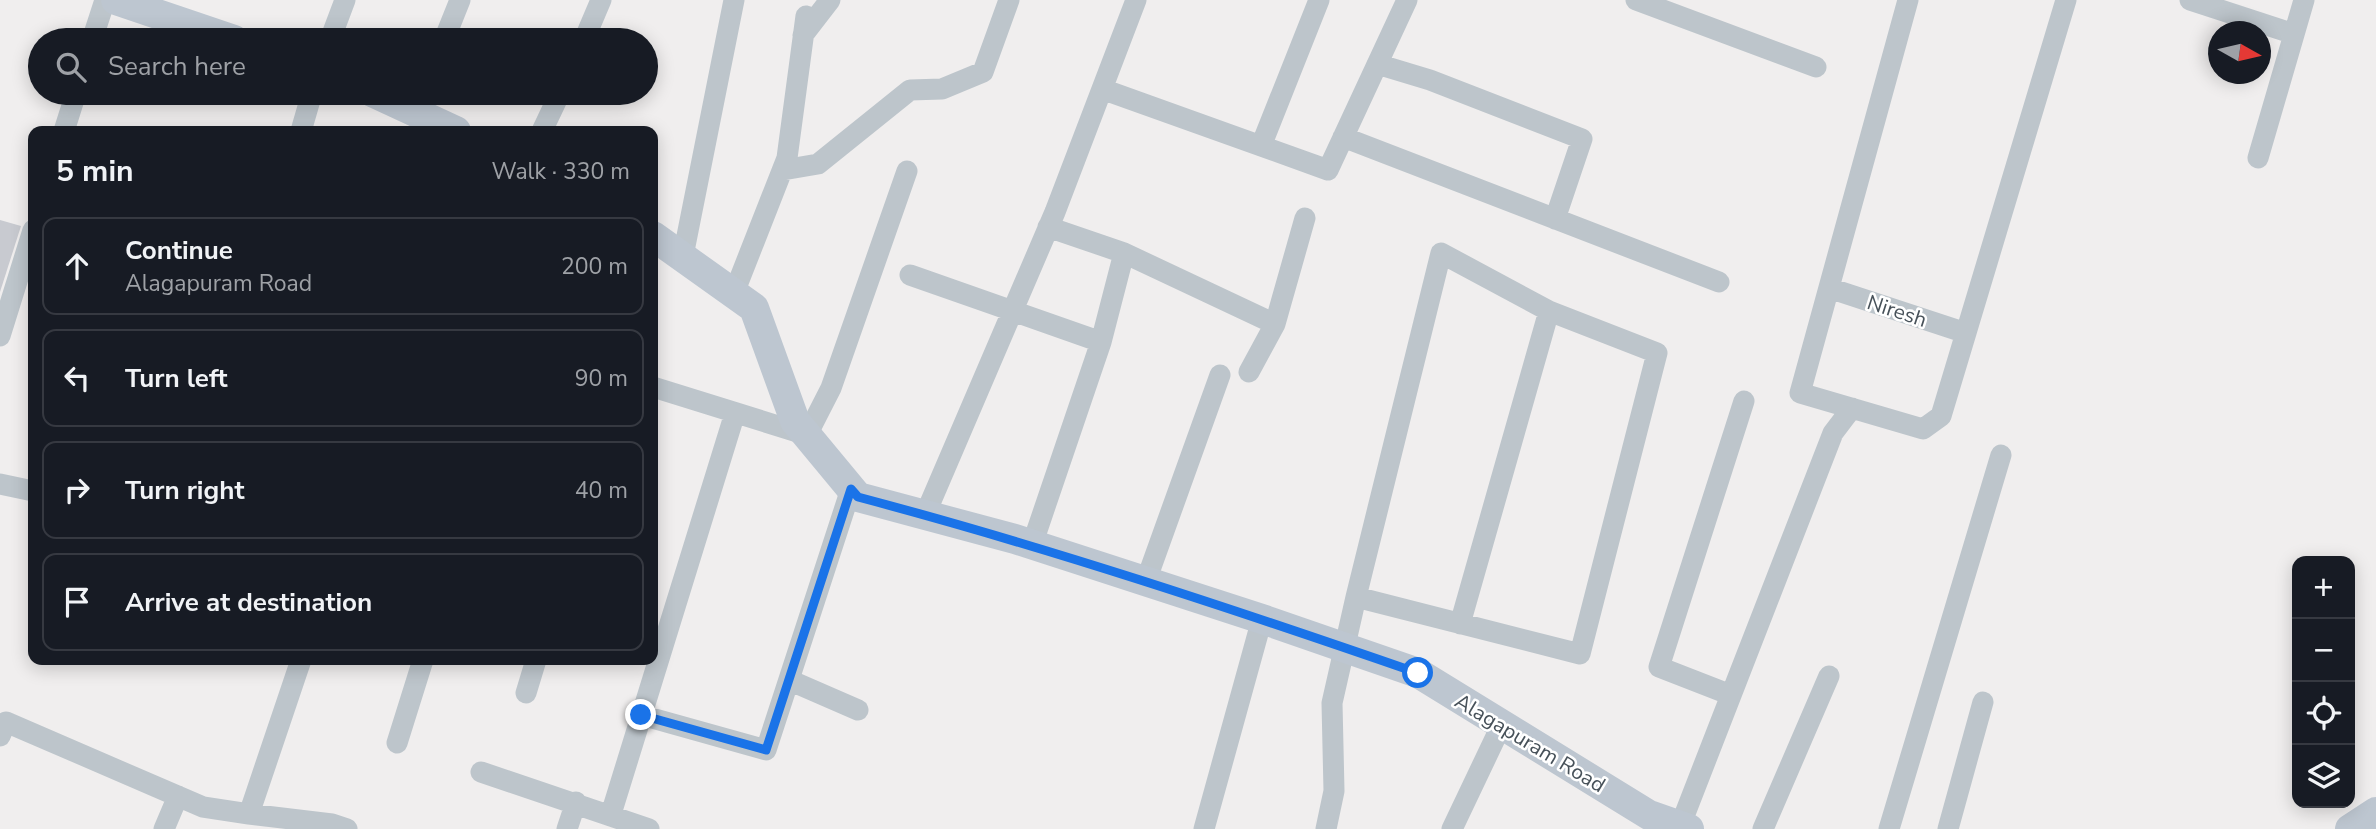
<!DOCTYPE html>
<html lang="en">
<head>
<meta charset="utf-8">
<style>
	body { margin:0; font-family:"Nunito Sans",sans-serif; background:#242831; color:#f1f3f6 }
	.controls { position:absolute; right:21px; bottom:21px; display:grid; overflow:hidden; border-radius:14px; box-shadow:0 4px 18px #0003 }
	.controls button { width:63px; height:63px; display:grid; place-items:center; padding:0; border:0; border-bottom:2px solid #363941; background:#171b24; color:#f1f3f6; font:35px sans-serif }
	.compass { position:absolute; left:2208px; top:21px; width:63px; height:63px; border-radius:50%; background:#171b24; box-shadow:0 4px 18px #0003; rotate:98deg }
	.stop { position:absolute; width:21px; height:21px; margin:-16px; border:5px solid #1a73e8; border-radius:50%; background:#fff }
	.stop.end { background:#1a73e8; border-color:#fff; box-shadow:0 2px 7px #0008 }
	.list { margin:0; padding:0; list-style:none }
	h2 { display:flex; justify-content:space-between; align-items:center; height:91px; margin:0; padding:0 28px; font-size:30px }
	h2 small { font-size:23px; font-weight:400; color:#9ea1a6 }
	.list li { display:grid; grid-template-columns:46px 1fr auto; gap:21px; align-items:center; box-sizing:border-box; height:98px; margin:0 14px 14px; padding:0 14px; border:2px solid #363941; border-radius:14px }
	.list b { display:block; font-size:26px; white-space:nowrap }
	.list p { margin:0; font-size:23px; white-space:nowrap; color:#9ea1a6 }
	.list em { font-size:23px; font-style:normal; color:#9ea1a6 }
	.icon { flex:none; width:38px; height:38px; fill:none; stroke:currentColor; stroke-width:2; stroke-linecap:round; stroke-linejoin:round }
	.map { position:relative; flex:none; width:2376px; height:829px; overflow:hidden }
	.search { position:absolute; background:#171b24; box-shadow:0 4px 18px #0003; left:28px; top:28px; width:630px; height:77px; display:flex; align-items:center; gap:18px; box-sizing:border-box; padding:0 24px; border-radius:38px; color:#9ea1a6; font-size:26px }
	.panel { position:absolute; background:#171b24; box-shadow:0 4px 18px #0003; left:28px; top:126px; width:630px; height:539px; border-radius:14px }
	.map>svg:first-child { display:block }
	.building { fill:#c8cad0 }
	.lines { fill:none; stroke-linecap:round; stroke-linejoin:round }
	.minor { stroke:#bdc5cb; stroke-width:21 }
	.secondary { stroke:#bdc6d0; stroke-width:30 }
	.route { stroke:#1a73e8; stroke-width:9 }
	.labels { text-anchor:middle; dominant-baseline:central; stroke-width:5; stroke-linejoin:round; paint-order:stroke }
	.street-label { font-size:21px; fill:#475159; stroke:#fff }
</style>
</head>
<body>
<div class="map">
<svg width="2376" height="829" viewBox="0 0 2376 829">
	<rect width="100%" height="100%" fill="#f0eeee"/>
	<path class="building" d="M0,220L21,226L0,292Z"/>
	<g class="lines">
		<path class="minor" d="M1636,0L1816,67
			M1908,0L1800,393L1923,429L1941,416L2066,0
			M2190,0L2294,34
			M803,35L830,0
			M92,40L105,0
			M330,40L345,0
			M444,40L460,0
			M584,40L601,0
			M1377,64L1430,80L1582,139L1555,219
			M1102,89L1328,170L1407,0
			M64,131L76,93
			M301,131L312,93
			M542,131L560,93
			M1343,137L1719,282
			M1261,146L1319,0
			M2258,158L2304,0
			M783,170L818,164L910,90L942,89L983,72L1009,0
			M1048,227L1124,253
			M683,256L734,0
			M910,275L1101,342
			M1829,288L1966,333
			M734,293L787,158L806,16
			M0,336L33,230
			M1249,372L1275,324L1305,218
			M653,387L807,435L831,388L907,171
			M0,484L33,491
			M925,515L1055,212L1136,0
			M1032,545L1101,342L1124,253L1275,324
			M1146,581L1220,375
			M1460,624L1549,311
			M789,680L858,710
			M526,693L536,660
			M1731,695L1659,667L1744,401
			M641,715L766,750L851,489
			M0,736L6,722L203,807L249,814L301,660
			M397,743L423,660
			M481,772L649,829
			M249,814L332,824L347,829
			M611,814L735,413
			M164,829L178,796
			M567,829L576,802
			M1204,829L1262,619
			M1326,829L1334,791L1332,703L1356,597L1441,253L1549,311L1657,353L1580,654L1356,597
			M1452,829L1501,726
			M1679,829L1833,433L1852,408
			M1763,829L1829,676
			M1889,829L2001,455
			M1948,829L1983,702"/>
		<path class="secondary" d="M116,0L234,40
			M374,93L456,131
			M653,236L754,308L795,421L858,497L1015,539L1262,619L1418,673L1649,815L1689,829
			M2350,829L2376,812"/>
	</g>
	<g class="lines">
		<path class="route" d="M641,715L766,750L851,489L858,497C1047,547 1233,609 1418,673"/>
	</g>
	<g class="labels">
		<g class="street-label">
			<text transform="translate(1897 311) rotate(18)">Niresh</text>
			<text transform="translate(1530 743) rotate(31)">Alagapuram Road</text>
		</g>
	</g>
</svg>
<div class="controls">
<button>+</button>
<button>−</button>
<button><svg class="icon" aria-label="locate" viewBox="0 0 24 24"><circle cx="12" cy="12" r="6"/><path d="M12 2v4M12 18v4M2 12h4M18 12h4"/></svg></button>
<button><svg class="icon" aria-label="layers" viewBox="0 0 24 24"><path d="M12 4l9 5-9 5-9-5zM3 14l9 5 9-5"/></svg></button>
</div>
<svg class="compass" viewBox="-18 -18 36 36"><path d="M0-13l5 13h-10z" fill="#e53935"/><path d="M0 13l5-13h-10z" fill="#9ea1a6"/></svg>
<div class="stop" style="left:1418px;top:673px"></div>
<div class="stop end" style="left:641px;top:715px"></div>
<div class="search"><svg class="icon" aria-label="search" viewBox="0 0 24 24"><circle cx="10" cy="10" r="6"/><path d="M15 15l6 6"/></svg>Search here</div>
<section class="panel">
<h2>5 min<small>Walk · 330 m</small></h2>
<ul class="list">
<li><svg class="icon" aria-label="ahead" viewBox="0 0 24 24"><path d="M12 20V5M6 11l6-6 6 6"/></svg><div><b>Continue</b><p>Alagapuram Road</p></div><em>200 m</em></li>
<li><svg class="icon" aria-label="left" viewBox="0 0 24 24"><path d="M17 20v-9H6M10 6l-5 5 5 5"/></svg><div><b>Turn left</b></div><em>90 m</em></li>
<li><svg class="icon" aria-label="right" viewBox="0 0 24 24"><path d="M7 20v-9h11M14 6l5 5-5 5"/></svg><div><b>Turn right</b></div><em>40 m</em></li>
<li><svg class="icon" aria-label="arrive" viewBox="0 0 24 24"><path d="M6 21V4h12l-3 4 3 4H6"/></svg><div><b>Arrive at destination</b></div></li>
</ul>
</section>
</div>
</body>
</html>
